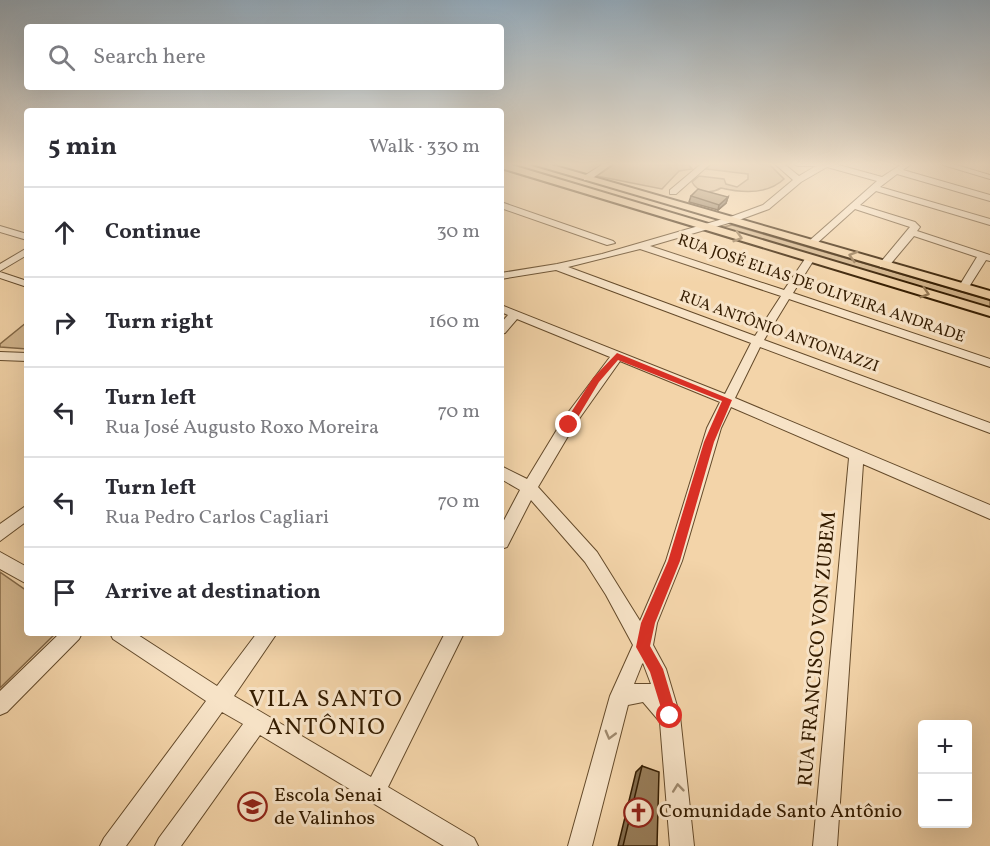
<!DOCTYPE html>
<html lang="en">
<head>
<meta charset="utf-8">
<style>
	body { margin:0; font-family:Vollkorn,serif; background:#f7f7f7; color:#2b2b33 }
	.controls { position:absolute; right:18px; bottom:18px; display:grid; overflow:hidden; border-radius:6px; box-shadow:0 6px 24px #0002 }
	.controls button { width:54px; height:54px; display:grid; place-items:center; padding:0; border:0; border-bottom:2px solid #e1e1e2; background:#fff; color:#2b2b33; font:30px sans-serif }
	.stop { position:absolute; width:18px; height:18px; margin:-14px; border:4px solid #d93025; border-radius:50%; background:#fff }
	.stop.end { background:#d93025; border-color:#fff; box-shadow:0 2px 6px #0008 }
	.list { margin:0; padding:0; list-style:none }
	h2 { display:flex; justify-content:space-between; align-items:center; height:78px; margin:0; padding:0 24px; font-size:26px }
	h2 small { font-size:20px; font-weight:400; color:#7c7c81 }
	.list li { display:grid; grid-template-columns:39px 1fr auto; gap:18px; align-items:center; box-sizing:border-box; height:90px; padding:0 24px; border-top:2px solid #e1e1e2 }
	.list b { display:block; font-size:22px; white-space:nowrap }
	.list p { margin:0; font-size:20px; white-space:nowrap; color:#7c7c81 }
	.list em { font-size:20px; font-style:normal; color:#7c7c81 }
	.icon { flex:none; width:33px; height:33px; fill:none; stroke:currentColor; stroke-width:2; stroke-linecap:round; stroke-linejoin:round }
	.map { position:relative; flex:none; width:990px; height:846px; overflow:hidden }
	.search { position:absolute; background:#fff; box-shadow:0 6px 24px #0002; left:24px; top:24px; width:480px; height:66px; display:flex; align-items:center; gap:15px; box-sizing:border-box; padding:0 21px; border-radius:6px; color:#7c7c81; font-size:22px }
	.panel { position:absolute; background:#fff; box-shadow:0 6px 24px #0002; left:24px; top:108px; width:480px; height:528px; border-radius:6px }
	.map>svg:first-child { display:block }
	.green { fill:#d3b58c; stroke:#846846; stroke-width:1.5 }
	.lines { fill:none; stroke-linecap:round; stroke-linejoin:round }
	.minor-casing { stroke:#644a2a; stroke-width:2 }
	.major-casing { stroke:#341c00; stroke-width:4 }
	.minor { fill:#f7e3c7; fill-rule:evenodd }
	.major { fill:#f3d4a9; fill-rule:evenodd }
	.wall { fill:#826b4c; stroke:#341c00; stroke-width:1.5 }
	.shaded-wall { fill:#6a573e; stroke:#341c00; stroke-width:1.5 }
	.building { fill:#977c58; stroke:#341c00; stroke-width:1.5 }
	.oneway { stroke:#947854 }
	.oneway2 { stroke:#9f896d }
	.route { fill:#d93025 }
	.labels { text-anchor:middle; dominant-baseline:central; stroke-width:6; stroke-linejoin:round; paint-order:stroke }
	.street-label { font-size:16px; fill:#341c00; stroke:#f7e3c7 }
	.near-street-label { font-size:20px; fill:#341c00; stroke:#f7e3c7 }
	.near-poi-label { font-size:20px; fill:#341c00; stroke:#f7e3c7; text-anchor:start }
	.near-quarter-label { font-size:24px; letter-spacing:1.5px; fill:#341c00; stroke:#f7e3c7 }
</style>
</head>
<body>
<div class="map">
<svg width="990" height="846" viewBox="0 0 990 846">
	<rect width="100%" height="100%" fill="#f3d4a9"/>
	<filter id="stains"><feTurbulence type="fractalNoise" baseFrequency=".00333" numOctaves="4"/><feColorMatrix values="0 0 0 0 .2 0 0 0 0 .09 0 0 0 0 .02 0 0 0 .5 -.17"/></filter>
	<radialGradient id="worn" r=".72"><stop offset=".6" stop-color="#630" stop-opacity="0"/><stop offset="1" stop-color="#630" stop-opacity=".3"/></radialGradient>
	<path class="green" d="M615,164L689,165L692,169L679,171L662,189L597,176Z
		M711,164H769L784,179C767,195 742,193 721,188C711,194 698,193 692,182L699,176L724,179L726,184L737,187L748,179V174L706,169Z
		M732,225L990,300V309L727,231L723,227Z
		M27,322V349L0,347V344Z
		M0,572L27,591V633H56L0,688Z"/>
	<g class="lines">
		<defs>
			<path id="minor" d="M603,164H612L590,180H584V176Z
				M701,164H710L676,194H670V190Z
				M775,164H784L799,176L816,166H798L794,164H835L882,177L902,164H911L903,170L990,195V201L897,174L880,187L990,219V225L876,191L860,205L915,222L920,227L917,231L990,255V261L986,260L967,290L963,291L958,288L977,257L914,236L888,267H880V263L910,227L855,209L815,245H809V241L877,181L827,167L801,182L769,209L739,220L650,246L784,290L807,256H813L815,258L793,293L990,359V367L789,299L764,340L990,423V433L760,347L735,398L990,505V519L863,464L837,846H813L849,458L731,407L721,428L682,561L657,623L653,645L666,669L680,716L694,846H670L660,722L643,702L628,705L592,846H568L610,696L633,645L606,595L585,562L531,500L507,547L501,549V526L520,490L501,479V466L527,479L564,418L610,357L517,319L505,333L501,334V323L508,315L501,312V305L725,394L751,343L556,270L501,279V273L557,264L602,254L733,216L763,205L793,180ZM640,249L781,296L755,336L568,267ZM620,361L720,402L707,428L666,561L640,621L597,552L538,487L574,426ZM643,663L651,684H634L642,664Z
				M940,164H953L990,175V179Z
				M501,202L613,241L615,243L607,245L501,208Z
				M0,226L27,234V240L0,232Z
				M27,248V255L0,271V264Z
				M0,272L27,281V287L0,278Z
				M0,352L27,353V361L0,360Z
				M27,505V521L0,541V524Z
				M0,552L27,567V584L0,569Z
				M60,633H82L79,639L7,712L0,715V691Z
				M110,633H135L217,686L257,633H277L234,696L371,777L445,633H464L388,787L474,838L478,846H444L260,735L181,846H155L159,838L243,724L222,712L126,846H100L104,838L206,701L113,639Z"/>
			<path id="major" d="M501,164H508L990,308V316L501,168Z
				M532,164H548L990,291V299Z"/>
		</defs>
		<use href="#minor" class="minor-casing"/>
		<use href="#major" class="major-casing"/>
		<use href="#minor" class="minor"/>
		<use href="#major" class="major"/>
	</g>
	<path class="wall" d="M691,196L728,197L726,203L718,210L689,202Z
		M642,766L657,846H618L636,772Z"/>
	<path class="shaded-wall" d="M728,197L726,203L718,210L719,205Z"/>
	<path class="building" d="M698,189L728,197L719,205L691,196Z
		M642,766L659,772L657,846H623Z"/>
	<defs><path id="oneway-chevron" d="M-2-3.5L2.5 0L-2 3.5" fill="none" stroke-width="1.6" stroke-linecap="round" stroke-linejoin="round" transform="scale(1.5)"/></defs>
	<g class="oneway">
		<use href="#oneway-chevron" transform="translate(738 237) rotate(16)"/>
		<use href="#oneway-chevron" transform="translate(853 256) rotate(-163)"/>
		<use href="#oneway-chevron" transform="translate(925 293) rotate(17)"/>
	</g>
	<g class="oneway2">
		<use href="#oneway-chevron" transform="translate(610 735) rotate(105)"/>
		<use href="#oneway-chevron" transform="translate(678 788) rotate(-96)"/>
	</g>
	<linearGradient id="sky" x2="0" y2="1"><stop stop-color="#92a8b8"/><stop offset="0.58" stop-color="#faecd8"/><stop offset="1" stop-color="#faecd8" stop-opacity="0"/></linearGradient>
	<rect width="990" height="283" fill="url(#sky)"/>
	<path class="route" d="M617,353L732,400L714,442L680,561L655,623L650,646L663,669L677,716L675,721L670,723L665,721L650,672L636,647L641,623L668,561L704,442L722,401L618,360L599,382L572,427H565V422L593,378Z"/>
	<defs>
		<symbol id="university-ring" viewBox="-11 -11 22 22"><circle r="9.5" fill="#f7e3c7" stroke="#8f2418" stroke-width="1.5"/><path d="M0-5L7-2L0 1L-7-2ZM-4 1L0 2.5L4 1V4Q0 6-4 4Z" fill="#8f2418"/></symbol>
		<symbol id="church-ring" viewBox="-11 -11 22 22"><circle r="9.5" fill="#f7e3c7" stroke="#8f2418" stroke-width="1.5"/><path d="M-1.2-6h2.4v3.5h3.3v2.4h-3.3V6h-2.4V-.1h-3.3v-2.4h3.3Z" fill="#8f2418"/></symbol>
	</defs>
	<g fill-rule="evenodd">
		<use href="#university-ring" x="236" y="790" width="33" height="33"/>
		<use href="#church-ring" x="622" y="796" width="33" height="33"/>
	</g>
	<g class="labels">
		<g class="street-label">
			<text transform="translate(821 289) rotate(19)">RUA JOSÉ ELIAS DE OLIVEIRA ANDRADE</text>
			<text transform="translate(779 332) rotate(20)">RUA ANTÔNIO ANTONIAZZI</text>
		</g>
		<g class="near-street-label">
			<text transform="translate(818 649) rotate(-85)">RUA FRANCISCO VON ZUBEM</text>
		</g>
		<g class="near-poi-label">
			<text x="274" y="796">Escola Senai<tspan x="274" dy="23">de Valinhos</tspan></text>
			<text x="659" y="812">Comunidade Santo Antônio</text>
		</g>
		<g class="near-quarter-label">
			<text x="326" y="700">VILA SANTO<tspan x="326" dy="28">ANTÔNIO</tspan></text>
		</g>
	</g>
	<rect width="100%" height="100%" filter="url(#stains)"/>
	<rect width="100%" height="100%" fill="url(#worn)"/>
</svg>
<div class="controls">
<button>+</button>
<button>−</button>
</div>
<div class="stop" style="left:670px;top:716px"></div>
<div class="stop end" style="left:569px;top:425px"></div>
<div class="search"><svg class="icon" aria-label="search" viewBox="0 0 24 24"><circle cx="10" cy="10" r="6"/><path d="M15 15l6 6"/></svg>Search here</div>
<section class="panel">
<h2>5 min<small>Walk · 330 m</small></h2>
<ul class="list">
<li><svg class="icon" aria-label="ahead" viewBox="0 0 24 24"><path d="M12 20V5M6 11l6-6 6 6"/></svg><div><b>Continue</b></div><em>30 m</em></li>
<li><svg class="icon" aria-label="right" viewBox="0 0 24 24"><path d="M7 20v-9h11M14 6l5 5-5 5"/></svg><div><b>Turn right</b></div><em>160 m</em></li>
<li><svg class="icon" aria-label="left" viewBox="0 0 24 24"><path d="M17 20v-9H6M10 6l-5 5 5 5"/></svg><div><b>Turn left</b><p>Rua José Augusto Roxo Moreira</p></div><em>70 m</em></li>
<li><svg class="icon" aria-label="left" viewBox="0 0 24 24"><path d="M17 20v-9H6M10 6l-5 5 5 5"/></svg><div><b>Turn left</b><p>Rua Pedro Carlos Cagliari</p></div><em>70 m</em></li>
<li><svg class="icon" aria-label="arrive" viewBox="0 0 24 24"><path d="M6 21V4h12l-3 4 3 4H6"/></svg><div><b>Arrive at destination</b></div></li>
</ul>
</section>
</div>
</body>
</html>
